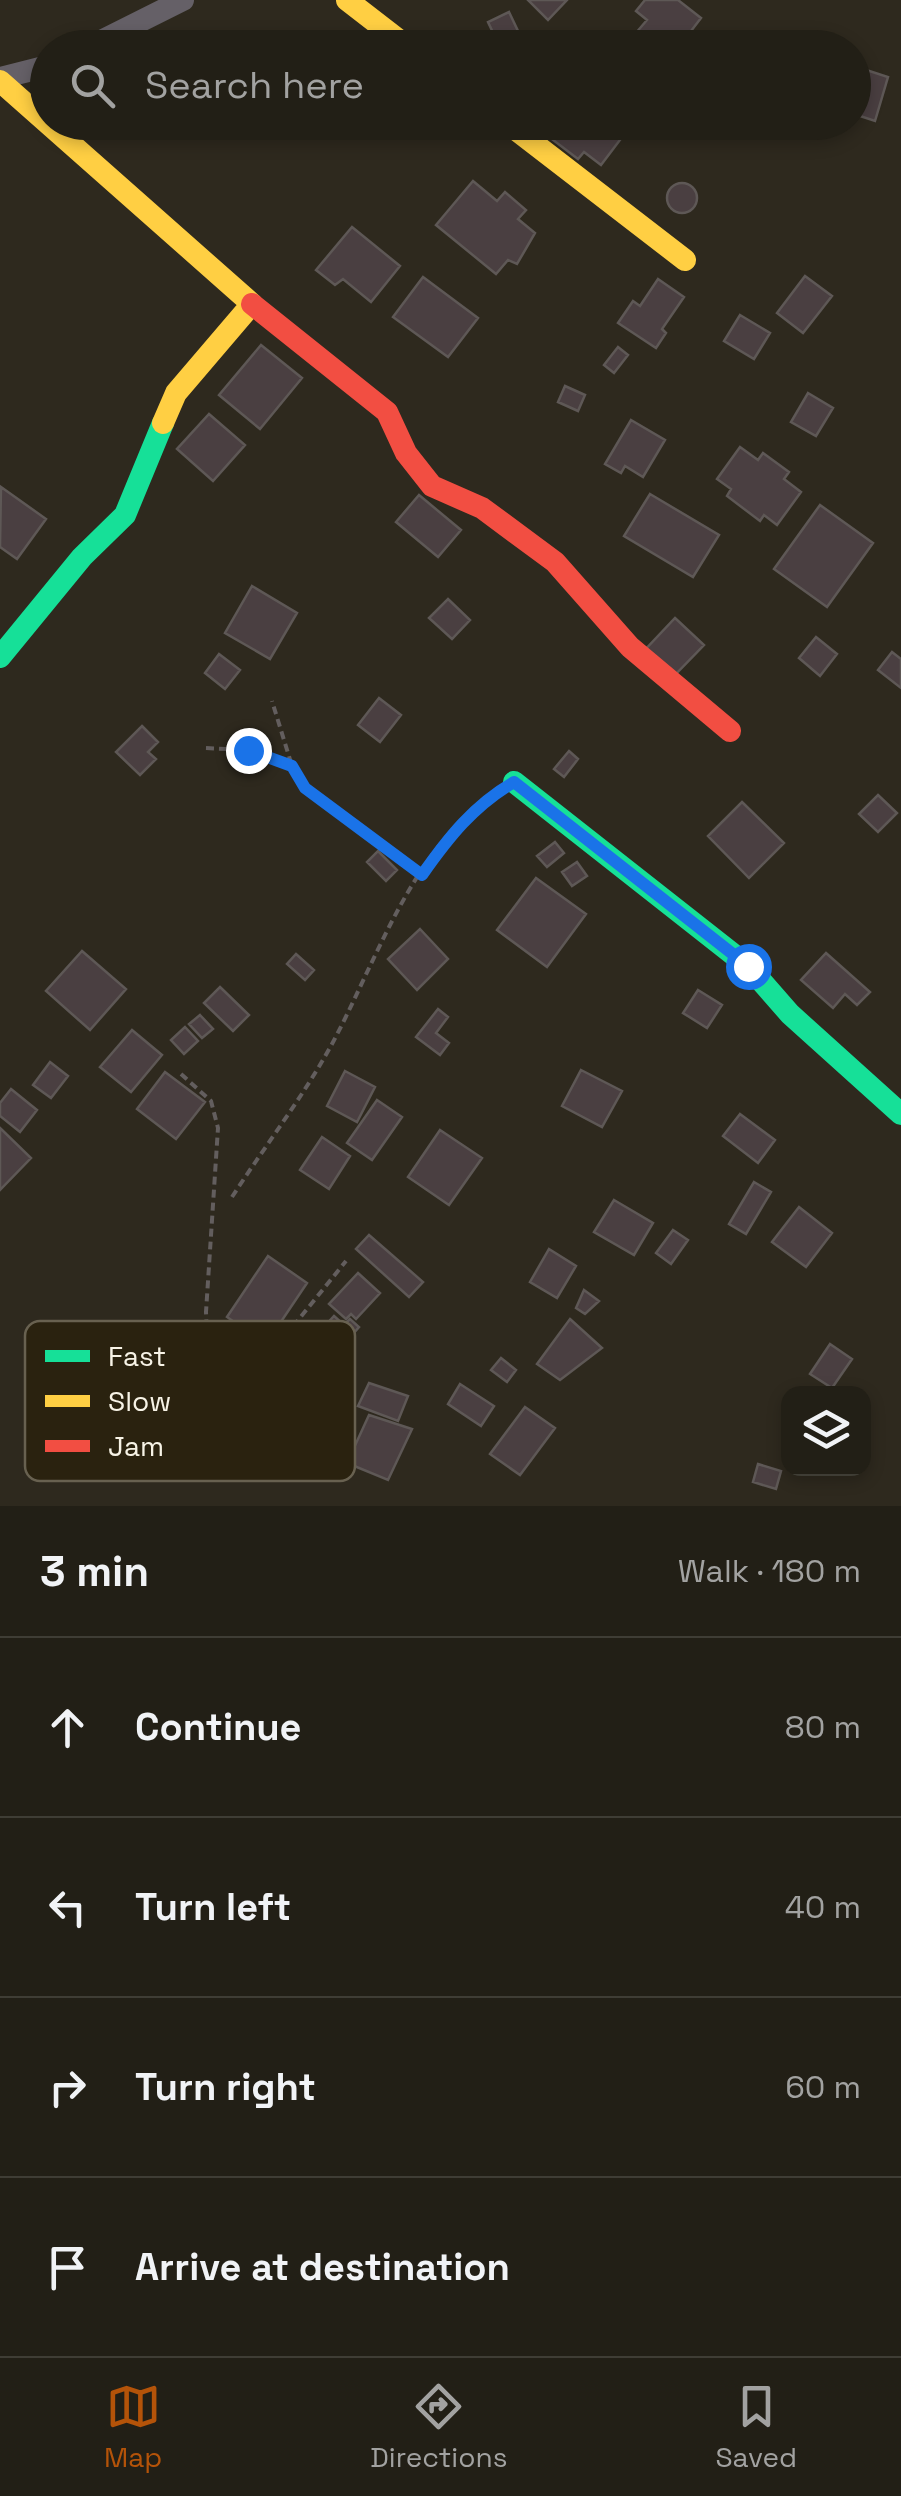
<!DOCTYPE html>
<html lang="en">
<head>
<meta charset="utf-8">
<style>
	body { margin:0; font-family:"Space Grotesk",sans-serif; background:#2e2c23; color:#f1f3f6 }
	.controls { position:absolute; right:30px; bottom:30px; display:grid; overflow:hidden; border-radius:20px; box-shadow:0 5px 15px #0003 }
	.controls button { width:90px; height:90px; display:grid; place-items:center; padding:0; border:0; border-bottom:2px solid #3f3d35; background:#221f16; color:#f1f3f6; font:50px sans-serif }
	.stop { position:absolute; width:30px; height:30px; margin:-22px; border:8px solid #1a73e8; border-radius:50%; background:#fff }
	.stop.end { background:#1a73e8; border-color:#fff; box-shadow:0 2px 10px #0008 }
	.list { margin:0; padding:0; list-style:none }
	h2 { display:flex; justify-content:space-between; align-items:center; height:130px; margin:0; padding:0 40px; font-size:42px }
	h2 small { font-size:32px; font-weight:400; color:#a2a2a1 }
	.list li { display:grid; grid-template-columns:65px 1fr auto; gap:30px; align-items:center; box-sizing:border-box; height:180px; padding:0 40px; border-top:2px solid #3f3d35 }
	.list b { display:block; font-size:38px; white-space:nowrap }
	.list em { font-size:32px; font-style:normal; color:#a2a2a1 }
	.icon { flex:none; width:55px; height:55px; fill:none; stroke:currentColor; stroke-width:2; stroke-linecap:round; stroke-linejoin:round }
	.map { position:relative; flex:none; width:901px; height:1506px; overflow:hidden }
	.search { position:absolute; background:#221f16; box-shadow:0 5px 15px #0003; left:30px; right:30px; top:30px; height:110px; display:flex; align-items:center; gap:25px; box-sizing:border-box; padding:0 35px; border-radius:55px; color:#a2a2a1; font-size:38px }
	.sheet { height:850px; background:#221f16 }
	nav { display:flex; justify-content:space-around; align-items:center; box-sizing:border-box; height:140px; border-top:2px solid #3f3d35; background:#221f16; font-size:28px; color:#a2a2a1 }
	nav a { display:grid; justify-items:center; gap:5px }
	nav .on { color:#b45309 }
	.map>svg:first-child { display:block }
	.building { fill:#4a3f41; stroke:#5e5856; stroke-width:2.5 }
	.lines { fill:none; stroke-linecap:round; stroke-linejoin:round }
	.path { stroke:#635e5e; stroke-width:4; stroke-dasharray:8 5; stroke-linecap:butt }
	.street { stroke:#656067; stroke-width:22 }
	.fast { stroke:#16e098; stroke-width:22 }
	.slow { stroke:#ffcf43; stroke-width:22 }
	.jam { stroke:#f24e42; stroke-width:22 }
	.route { stroke:#1a73e8; stroke-width:12 }
	.key { fill:#2a220f; stroke:#686150; stroke-width:2.5 }
	.key-label { font-size:28px; fill:#f7f3e6 }
</style>
</head>
<body>
<div class="map">
<svg width="901" height="1506" viewBox="0 0 901 1506">
	<rect width="100%" height="100%" fill="#2e291e"/>
	<path class="building" d="M528,0H567L548,20Z
		M645,0H678L701,18L678,48H652L635,34L647,20L636,11Z
		M509,12L518,31L497,41L488,22Z
		M854,66L888,77L875,121L854,114Z
		M552,122H614L626,132L601,165L584,152L578,159L544,133Z
		M473,181L497,201L505,192L526,210L518,219L535,233L517,264L508,260L496,274L436,225Z
		M667 198a15 15 0 1 1 30 0a15 15 0 1 1-30 0Z
		M352,227L400,266L371,302L343,279L335,285L316,270Z
		M805,276L832,296L803,333L777,313Z
		M423,277L478,318L448,357L393,317Z
		M658,279L684,297L662,329L666,333L656,348L618,323L633,301L640,306Z
		M740,315L770,333L754,359L724,341Z
		M261,345L302,378L260,429L219,395Z
		M618,347L628,355L614,373L604,365Z
		M565,386L585,395L578,411L558,402Z
		M808,393L833,408L816,436L791,422Z
		M209,414L245,445L213,481L177,449Z
		M631,420L665,440L643,477L625,466L621,473L605,464Z
		M740,447L758,460L763,453L789,472L784,479L801,492L777,525L764,515L760,521L727,496L731,489L717,479Z
		M1,487L46,519L17,559L0,547Z
		M650,494L719,535L693,577L624,536Z
		M419,495L461,530L438,557L396,522Z
		M820,505L873,543L827,607L774,569Z
		M252,586L297,613L270,659L225,633Z
		M448,599L470,620L452,639L429,618Z
		M675,618L704,645L670,680L642,653Z
		M816,637L837,654L820,676L799,658Z
		M892,652L901,659V688L878,670Z
		M219,654L240,670L225,689L205,673Z
		M379,698L401,715L380,742L358,725Z
		M142,726L158,742L148,752L156,759L140,775L116,752Z
		M569,751L578,759L564,777L554,769Z
		M878,795L897,813L878,832L859,814Z
		M742,802L784,843L749,878L708,836Z
		M555,842L564,853L547,867L537,856Z
		M378,851L397,870L386,881L367,862Z
		M577,862L587,876L572,886L562,872Z
		M536,878L586,914L547,967L497,930Z
		M420,929L448,959L417,990L388,959Z
		M82,951L126,989L90,1030L46,991Z
		M826,953L870,992L857,1005L845,994L833,1008L801,980Z
		M296,954L314,970L305,980L287,964Z
		M220,987L249,1015L233,1031L204,1003Z
		M698,990L722,1005L707,1028L683,1013Z
		M438,1009L448,1017L436,1033L449,1043L440,1055L416,1037Z
		M200,1015L213,1029L202,1038L189,1024Z
		M185,1027L198,1041L184,1054L171,1040Z
		M132,1030L162,1055L131,1092L100,1067Z
		M50,1062L68,1076L51,1098L33,1085Z
		M581,1070L622,1091L602,1127L562,1106Z
		M345,1071L375,1087L357,1122L327,1106Z
		M165,1072L205,1102L176,1139L137,1109Z
		M11,1089L37,1110L20,1132L0,1116V1103Z
		M377,1100L402,1117L372,1160L347,1143Z
		M740,1114L775,1140L758,1163L723,1136Z
		M0,1128L31,1158L0,1190Z
		M440,1130L482,1158L449,1205L408,1177Z
		M322,1137L350,1156L329,1189L300,1170Z
		M754,1182L771,1192L746,1234L729,1224Z
		M614,1200L653,1223L634,1255L594,1232Z
		M799,1207L832,1233L806,1267L772,1242Z
		M673,1230L688,1240L671,1264L656,1253Z
		M369,1235L423,1282L409,1297L356,1249Z
		M549,1249L576,1266L557,1298L530,1282Z
		M268,1256L307,1283L266,1344L227,1317Z
		M358,1273L380,1293L356,1319L351,1314L346,1319L329,1304Z
		M584,1290L599,1301L585,1314L576,1308Z
		M334,1316L344,1325L350,1319L359,1327L344,1344L324,1327Z
		M570,1319L602,1348L560,1380L537,1364Z
		M830,1344L852,1359L832,1388L810,1374Z
		M501,1358L516,1370L507,1382L491,1370Z
		M369,1383L408,1396L398,1421L358,1406Z
		M460,1384L494,1406L481,1426L448,1404Z
		M525,1407L555,1428L520,1475L490,1454Z
		M369,1415L412,1429L388,1480L347,1463Z
		M758,1464L781,1471L776,1489L753,1482Z"/>
	<g class="lines">
		<path class="path" d="M206,748L247,750L292,766L272,701
			M292,766L305,788L421,875
			M181,1074L211,1101L218,1128L206,1312L208,1364L224,1384
			M232,1197C265,1146 303,1097 332,1044C375,964 412,849 491,796
			M216,1420L232,1406L218,1393L243,1362L278,1345L346,1261"/>
		<path class="street" d="M87,48L183,0
			M0,78L48,66"/>
		<path class="fast" d="M0,657L82,557L125,515L163,423
			M514,782L748,966L790,1014L901,1114"/>
		<path class="slow" d="M347,0L409,48
			M0,81L252,304L176,393L163,423
			M506,122L685,260"/>
		<path class="jam" d="M252,304L387,412L406,453L432,486L482,508L555,562L630,647L730,731"/>
	</g>
	<g class="lines">
		<path class="route" d="M248,750L292,766L305,788L422,875C448,838 474,805 514,782L748,966"/>
	</g>
	<rect x="25" y="1321" width="330" height="160" rx="15" class="key"/>
	<rect x="45" y="1350" width="45" height="12" fill="#16e098"/>
	<rect x="45" y="1395" width="45" height="12" fill="#ffcf43"/>
	<rect x="45" y="1440" width="45" height="12" fill="#f24e42"/>
	<g class="key-label">
		<text x="108" y="1366">Fast</text>
		<text x="108" y="1411">Slow</text>
		<text x="108" y="1456">Jam</text>
	</g>
</svg>
<div class="controls">
<button><svg class="icon" aria-label="layers" viewBox="0 0 24 24"><path d="M12 4l9 5-9 5-9-5zM3 14l9 5 9-5"/></svg></button>
</div>
<div class="stop" style="left:748px;top:966px"></div>
<div class="stop end" style="left:248px;top:750px"></div>
<div class="search"><svg class="icon" aria-label="search" viewBox="0 0 24 24"><circle cx="10" cy="10" r="6"/><path d="M15 15l6 6"/></svg>Search here</div>
</div>
<section class="sheet">
<h2>3 min<small>Walk · 180 m</small></h2>
<ul class="list">
<li><svg class="icon" aria-label="ahead" viewBox="0 0 24 24"><path d="M12 20V5M6 11l6-6 6 6"/></svg><div><b>Continue</b></div><em>80 m</em></li>
<li><svg class="icon" aria-label="left" viewBox="0 0 24 24"><path d="M17 20v-9H6M10 6l-5 5 5 5"/></svg><div><b>Turn left</b></div><em>40 m</em></li>
<li><svg class="icon" aria-label="right" viewBox="0 0 24 24"><path d="M7 20v-9h11M14 6l5 5-5 5"/></svg><div><b>Turn right</b></div><em>60 m</em></li>
<li><svg class="icon" aria-label="arrive" viewBox="0 0 24 24"><path d="M6 21V4h12l-3 4 3 4H6"/></svg><div><b>Arrive at destination</b></div></li>
</ul>
</section>
<nav>
<a class="on"><svg class="icon" aria-label="map" viewBox="0 0 24 24"><path d="M3 6l6-2 6 2 6-2v14l-6 2-6-2-6 2zM9 4v14M15 6v14"/></svg>Map</a>
<a><svg class="icon" aria-label="directions" viewBox="0 0 24 24"><path d="M12 3l9 9-9 9-9-9zM9 14v-3h6M13 9l2 2-2 2"/></svg>Directions</a>
<a><svg class="icon" aria-label="saved" viewBox="0 0 24 24"><path d="M7 4h10v16l-5-4-5 4z"/></svg>Saved</a>
</nav>
</body>
</html>
